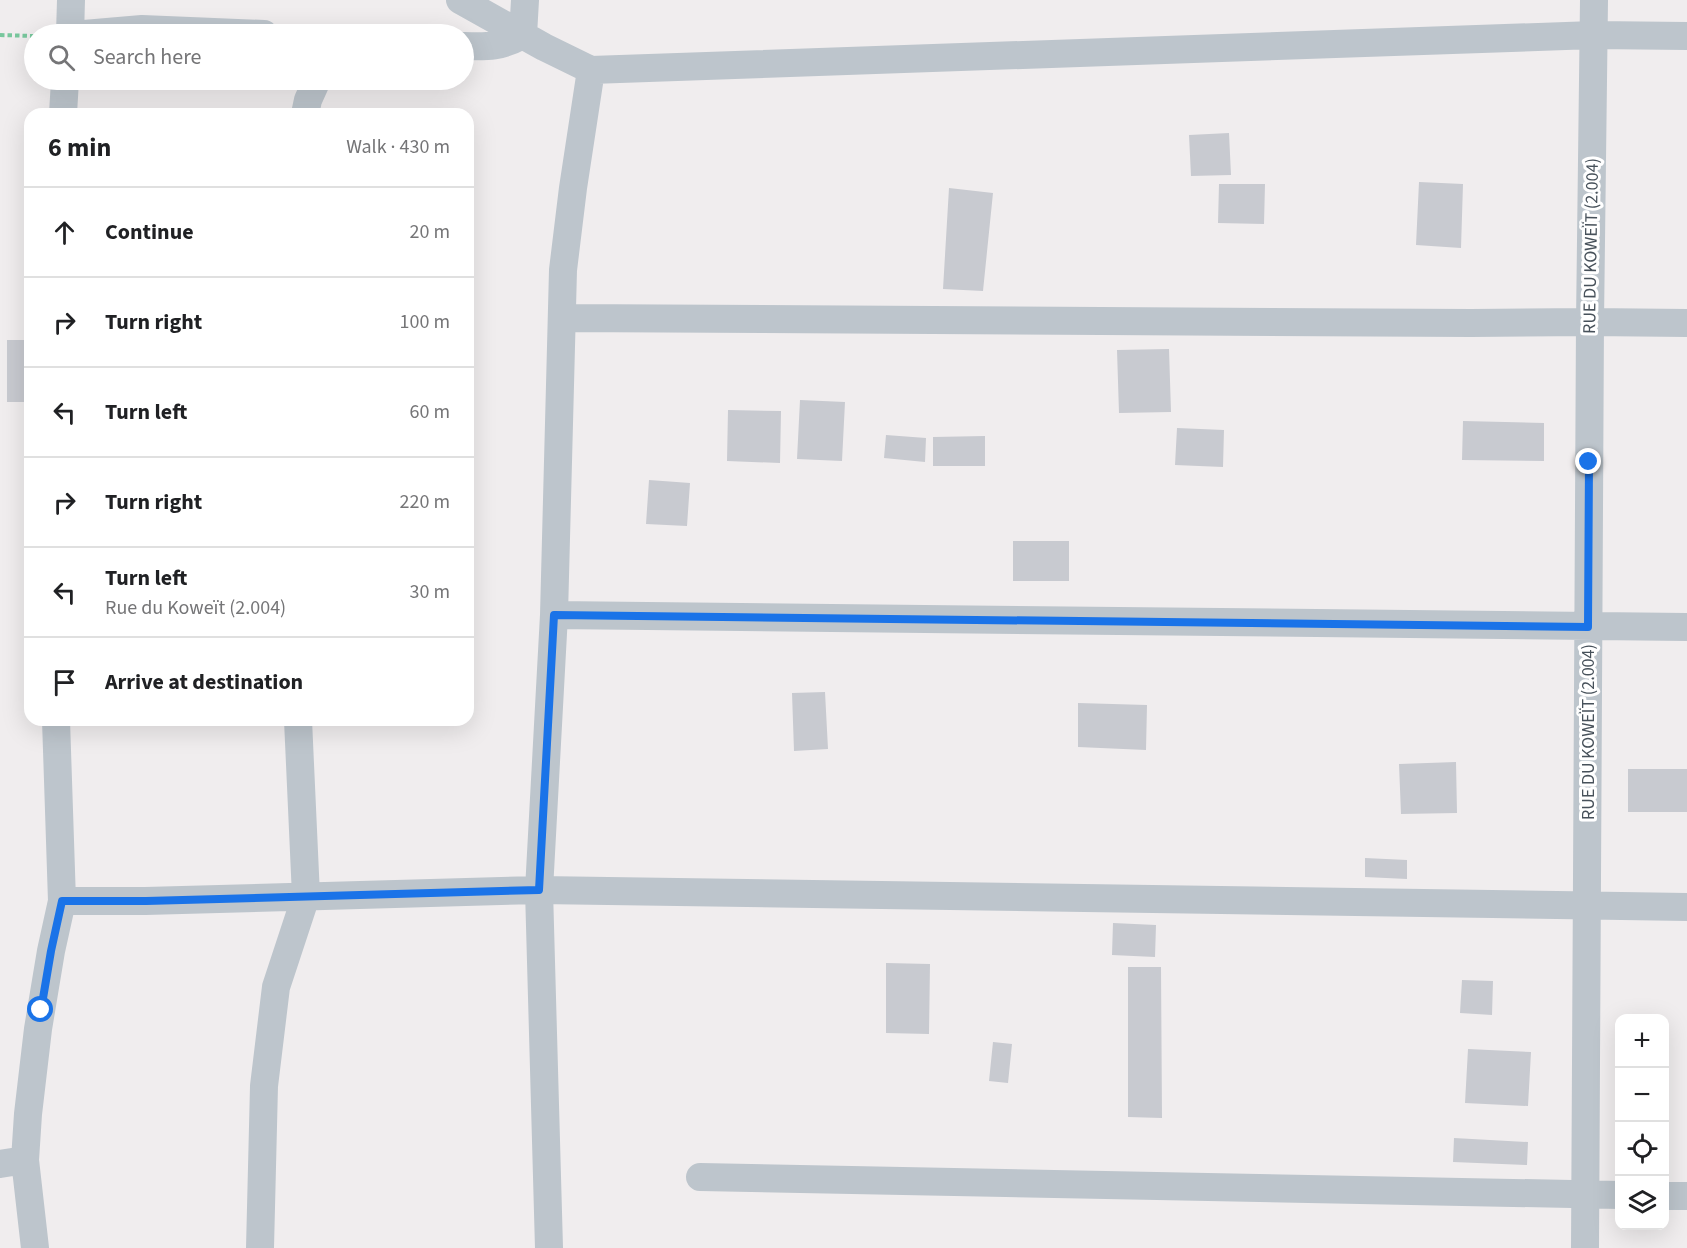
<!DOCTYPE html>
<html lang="en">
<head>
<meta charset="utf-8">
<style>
	body { margin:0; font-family:"Source Sans 3",sans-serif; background:#f2f2f2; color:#202124 }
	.controls { position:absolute; right:18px; bottom:18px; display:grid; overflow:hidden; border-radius:12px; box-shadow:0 6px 24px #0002 }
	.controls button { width:54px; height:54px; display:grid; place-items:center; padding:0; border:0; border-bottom:2px solid #e0e0e0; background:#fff; color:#202124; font:30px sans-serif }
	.stop { position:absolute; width:18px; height:18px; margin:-14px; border:4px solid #1a73e8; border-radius:50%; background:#fff }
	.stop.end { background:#1a73e8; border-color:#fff; box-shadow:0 2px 6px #0008 }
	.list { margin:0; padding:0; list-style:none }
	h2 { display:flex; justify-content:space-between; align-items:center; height:78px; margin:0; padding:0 24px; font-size:26px }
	h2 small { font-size:20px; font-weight:400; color:#757577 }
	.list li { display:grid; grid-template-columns:39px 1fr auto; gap:18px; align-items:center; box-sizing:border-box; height:90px; padding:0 24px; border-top:2px solid #e0e0e0 }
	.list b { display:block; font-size:22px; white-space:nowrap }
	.list p { margin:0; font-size:20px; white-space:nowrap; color:#757577 }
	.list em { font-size:20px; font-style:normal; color:#757577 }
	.icon { flex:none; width:33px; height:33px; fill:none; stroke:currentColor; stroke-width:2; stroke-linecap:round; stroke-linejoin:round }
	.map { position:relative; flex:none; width:1687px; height:1248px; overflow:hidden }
	.search { position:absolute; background:#fff; box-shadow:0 6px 24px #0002; left:24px; top:24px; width:450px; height:66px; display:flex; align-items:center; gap:15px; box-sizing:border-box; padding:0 21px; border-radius:33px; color:#757577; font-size:22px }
	.panel { position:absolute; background:#fff; box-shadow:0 6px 24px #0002; left:24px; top:108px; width:450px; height:618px; border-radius:18px }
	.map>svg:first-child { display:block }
	.building { fill:#c8cad0 }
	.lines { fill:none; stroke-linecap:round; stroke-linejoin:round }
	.path { stroke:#78c79d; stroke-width:4; stroke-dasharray:4.5 3; stroke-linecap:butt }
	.minor { stroke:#bdc5cc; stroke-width:28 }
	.route { stroke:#1a73e8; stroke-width:8 }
	.labels { text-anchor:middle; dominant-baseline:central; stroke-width:6; stroke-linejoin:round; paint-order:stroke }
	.street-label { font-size:18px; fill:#47515a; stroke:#fff }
</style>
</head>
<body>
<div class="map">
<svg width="1687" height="1248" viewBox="0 0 1687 1248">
	<rect width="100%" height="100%" fill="#f0edee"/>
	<path class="building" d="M1229,133L1231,175L1191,176L1189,135Z
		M1419,182L1463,184L1461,248L1416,245Z
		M1219,184H1265L1264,224L1218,223Z
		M949,188L993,193L983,291L943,289Z
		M468,303L474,304L469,339H468Z
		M7,340H30V402H7Z
		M1169,349L1171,412L1119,413L1117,350Z
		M800,400L845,402L842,461L797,459Z
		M728,410L781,411L780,463L727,461Z
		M1463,421L1544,423V461L1462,460Z
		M1177,428L1224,430L1223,467L1175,465Z
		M886,435L926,438L925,462L884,458Z
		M985,436V466H933V437Z
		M649,480L690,483L687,526L646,524Z
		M1013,541H1069V581H1013Z
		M825,692L828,749L794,751L792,693Z
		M1078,703L1147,705L1146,750L1078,747Z
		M1456,762L1457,813L1401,814L1399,764Z
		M1628,769H1687V812H1628Z
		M1365,858L1407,860V879L1365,877Z
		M1113,923L1156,925L1155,957L1112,955Z
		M886,963L930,964L929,1034L886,1033Z
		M1128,967H1161L1162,1118L1128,1117Z
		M1462,980L1493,981L1492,1015L1460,1013Z
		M993,1042L1012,1044L1008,1083L989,1081Z
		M1468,1049L1531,1052L1528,1106L1465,1103Z
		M1454,1138L1528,1142L1527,1165L1453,1162Z"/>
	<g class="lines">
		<path class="path" d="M0,35L34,36"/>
		<path class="minor" d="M460,0L544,47L591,70L1594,35L1687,36
			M70,34L71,0
			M84,34L142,29L264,34
			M464,46C488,47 501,47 523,35L525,0
			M63,114L65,80
			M305,114L308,100L317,80
			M563,318L1471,323L1590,322L1687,323
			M554,615L1687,627
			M62,901H145L539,890L1687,907
			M0,1164L25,1160
			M700,1177L1620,1195
			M1664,1196H1687
			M35,1248L25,1160L28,1114L38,1029L51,951L62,901L56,720
			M260,1248L264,1086L276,987L306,896L298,720
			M549,1248L539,890L554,615L563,270L573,188L591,70
			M1585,1248L1590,322L1594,0"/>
	</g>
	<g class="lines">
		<path class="route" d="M41,1010L51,951L62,901H146L539,890L554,615L1588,627L1589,462"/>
	</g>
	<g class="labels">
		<g class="street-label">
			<text transform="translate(1591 246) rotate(-89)">RUE DU KOWEÏT (2.004)</text>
			<text transform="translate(1588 732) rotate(-90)">RUE DU KOWEÏT (2.004)</text>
		</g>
	</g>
</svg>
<div class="controls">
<button>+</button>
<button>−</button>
<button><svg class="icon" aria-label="locate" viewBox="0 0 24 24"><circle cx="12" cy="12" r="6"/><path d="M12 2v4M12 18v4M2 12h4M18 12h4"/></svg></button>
<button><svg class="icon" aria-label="layers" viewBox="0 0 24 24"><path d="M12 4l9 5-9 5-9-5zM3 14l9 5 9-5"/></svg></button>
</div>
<div class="stop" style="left:41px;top:1010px"></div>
<div class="stop end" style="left:1589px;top:462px"></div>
<div class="search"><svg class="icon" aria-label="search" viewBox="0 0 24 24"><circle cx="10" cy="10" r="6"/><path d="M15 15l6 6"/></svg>Search here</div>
<section class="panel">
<h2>6 min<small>Walk · 430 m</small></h2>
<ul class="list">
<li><svg class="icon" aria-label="ahead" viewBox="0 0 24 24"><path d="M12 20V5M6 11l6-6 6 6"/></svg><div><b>Continue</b></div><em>20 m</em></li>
<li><svg class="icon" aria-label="right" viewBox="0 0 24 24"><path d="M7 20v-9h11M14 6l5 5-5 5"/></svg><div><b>Turn right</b></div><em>100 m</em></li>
<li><svg class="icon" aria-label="left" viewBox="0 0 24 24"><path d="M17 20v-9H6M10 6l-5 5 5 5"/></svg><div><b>Turn left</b></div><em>60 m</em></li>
<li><svg class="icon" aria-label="right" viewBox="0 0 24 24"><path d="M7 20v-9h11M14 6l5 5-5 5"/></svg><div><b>Turn right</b></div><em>220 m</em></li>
<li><svg class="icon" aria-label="left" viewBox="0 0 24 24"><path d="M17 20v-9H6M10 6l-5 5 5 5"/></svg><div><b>Turn left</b><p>Rue du Koweït (2.004)</p></div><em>30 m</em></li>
<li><svg class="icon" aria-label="arrive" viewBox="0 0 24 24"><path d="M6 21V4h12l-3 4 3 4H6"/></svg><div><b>Arrive at destination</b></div></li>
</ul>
</section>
</div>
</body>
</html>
